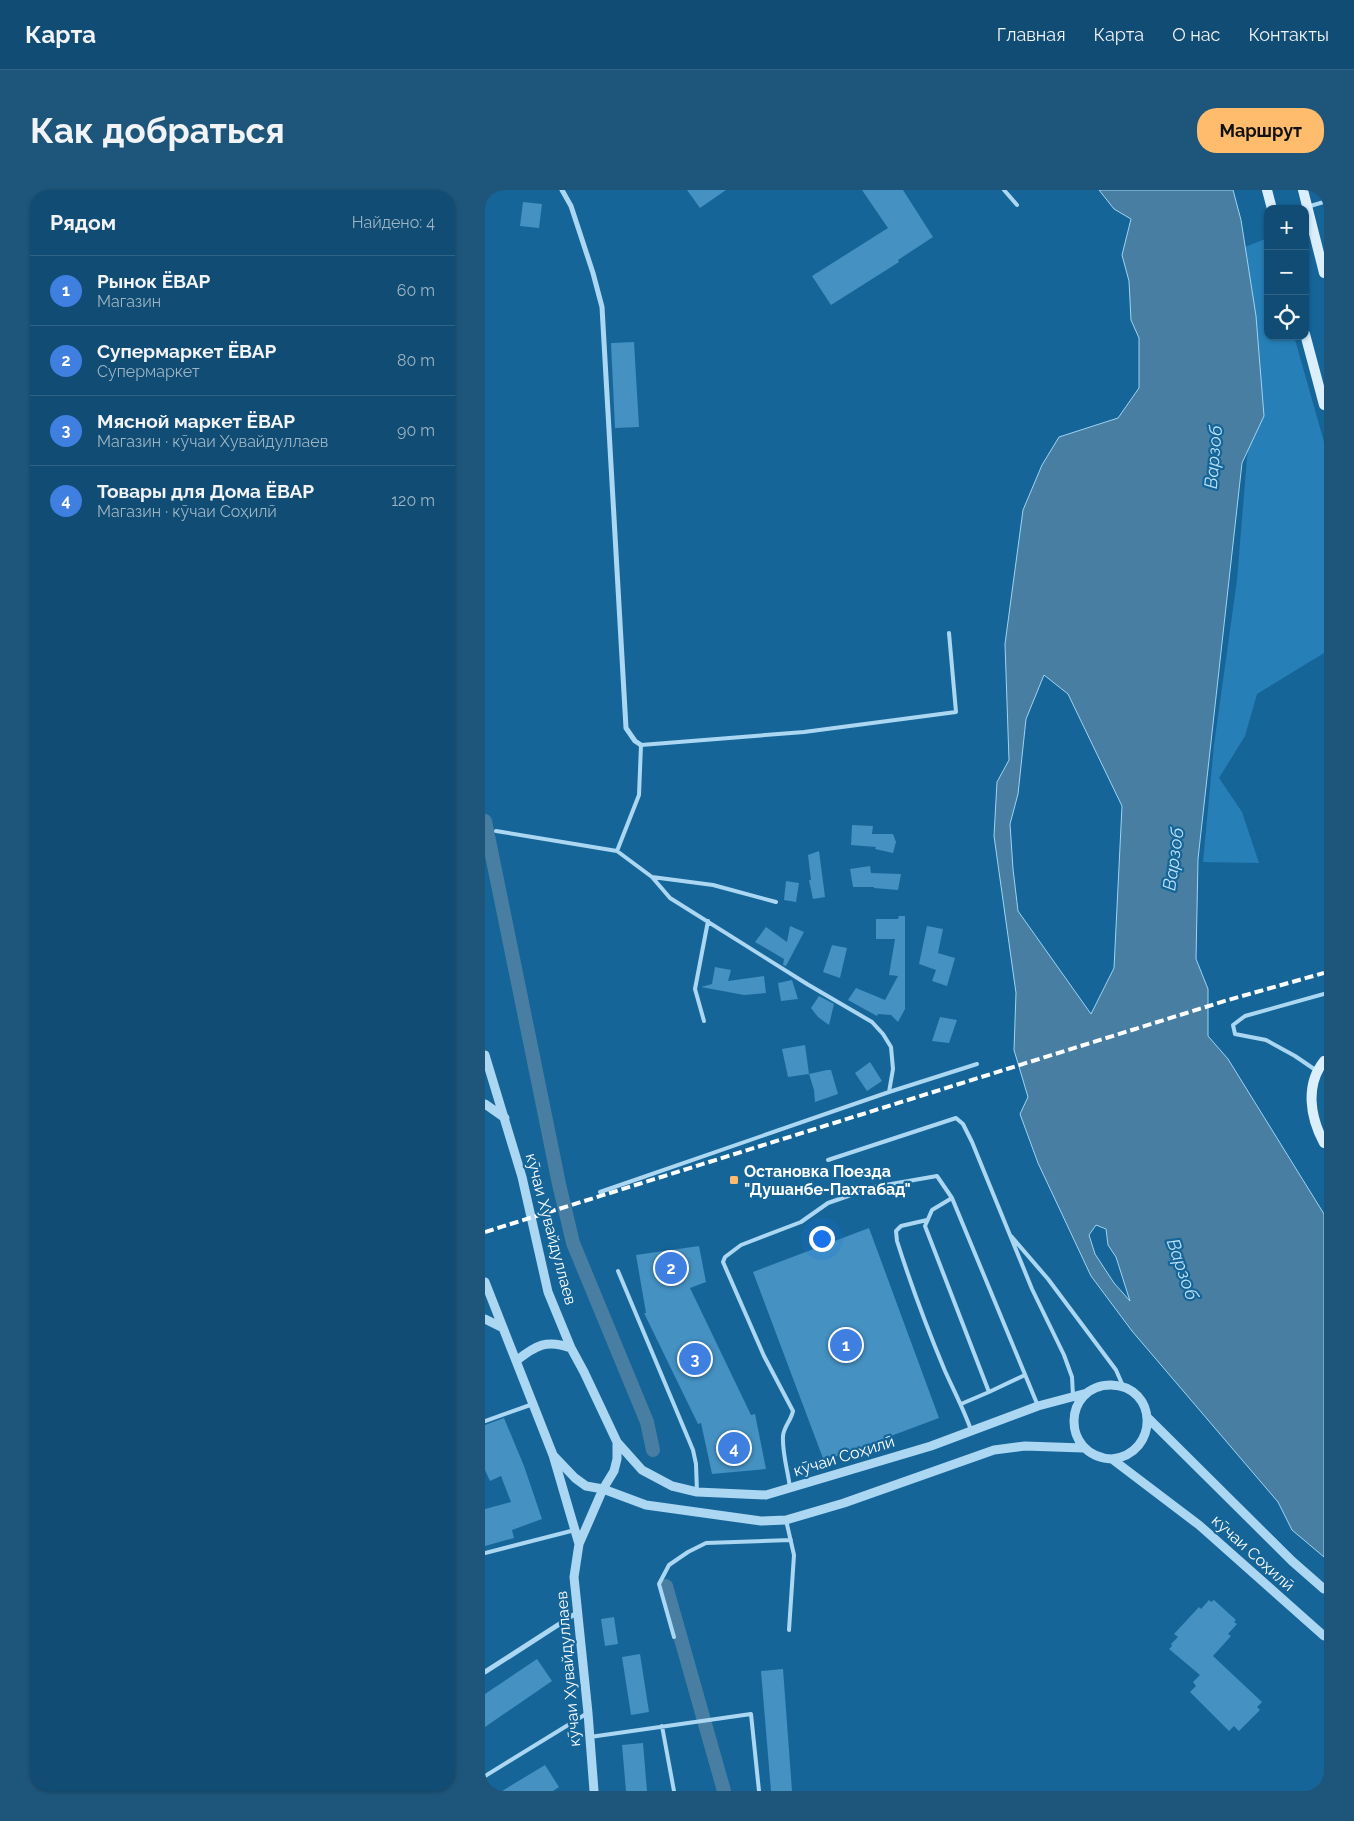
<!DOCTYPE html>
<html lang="ru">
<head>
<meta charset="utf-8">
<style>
	body { margin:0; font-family:Raleway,sans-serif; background:#1e567b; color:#f1f3f6 }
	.controls { position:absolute; right:15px; top:15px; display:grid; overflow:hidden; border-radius:10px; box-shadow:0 1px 4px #0004 }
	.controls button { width:45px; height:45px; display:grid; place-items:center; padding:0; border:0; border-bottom:1px solid #306385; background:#104c73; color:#f1f3f6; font:25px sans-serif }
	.you { position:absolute; left:336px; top:1048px; width:18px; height:18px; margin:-12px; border:4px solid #fff; border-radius:50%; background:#1a73e8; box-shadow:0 0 0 8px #1a73e833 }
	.badge { display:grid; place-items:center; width:32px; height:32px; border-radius:50%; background:#ffbc6c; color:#fff; font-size:16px; font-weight:700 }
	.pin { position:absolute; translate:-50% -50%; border:2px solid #fff; box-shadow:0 1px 5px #0006 }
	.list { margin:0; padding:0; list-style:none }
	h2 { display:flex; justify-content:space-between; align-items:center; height:65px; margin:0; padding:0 20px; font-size:21px }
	h2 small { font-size:16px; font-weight:400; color:#9cb4c4 }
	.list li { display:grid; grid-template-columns:32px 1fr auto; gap:15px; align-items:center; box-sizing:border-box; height:70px; padding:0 20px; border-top:1px solid #306385 }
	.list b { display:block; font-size:19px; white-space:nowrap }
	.list p { margin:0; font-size:16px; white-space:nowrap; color:#9cb4c4 }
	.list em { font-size:16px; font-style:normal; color:#9cb4c4 }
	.icon { flex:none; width:28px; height:28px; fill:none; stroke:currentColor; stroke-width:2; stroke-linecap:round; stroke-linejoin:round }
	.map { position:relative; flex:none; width:839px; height:1601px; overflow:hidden; border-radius:20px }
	header { display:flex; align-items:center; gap:30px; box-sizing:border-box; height:70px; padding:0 25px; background:#104c73; border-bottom:1px solid #306385 }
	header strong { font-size:24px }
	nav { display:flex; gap:28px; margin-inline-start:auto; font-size:18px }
	.intro { display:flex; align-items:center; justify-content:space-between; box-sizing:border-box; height:120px; padding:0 30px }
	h1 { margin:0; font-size:35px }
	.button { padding:12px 22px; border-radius:20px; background:#ffbc6c; color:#111; font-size:18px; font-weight:700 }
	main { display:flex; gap:30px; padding:0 30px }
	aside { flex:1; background:#104c73; border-radius:20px; box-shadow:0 1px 4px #0004 }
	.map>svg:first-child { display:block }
	.green { fill:#267fb6 }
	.water { fill:#477ea2; stroke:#9dd4f4; fill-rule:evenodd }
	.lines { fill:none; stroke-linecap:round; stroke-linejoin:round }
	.canal { stroke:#477ea2; stroke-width:14 }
	.building { fill:#4491c2 }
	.service { stroke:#abd7f2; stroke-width:4 }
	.minor { stroke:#abd7f2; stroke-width:5 }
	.tertiary { stroke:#abd7f2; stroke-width:9 }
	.secondary { stroke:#daeefc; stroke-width:10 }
	.rail { stroke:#fff; stroke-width:4; stroke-dasharray:9 4; stroke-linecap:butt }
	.poi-dot { fill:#ffbc6c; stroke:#166599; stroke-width:2 }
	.labels { text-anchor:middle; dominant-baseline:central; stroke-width:4.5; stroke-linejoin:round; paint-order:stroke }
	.poi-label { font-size:16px; font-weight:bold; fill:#fff; stroke:#166599; text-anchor:start }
	.street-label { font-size:16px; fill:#fff; stroke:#166599 }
	.water-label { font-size:18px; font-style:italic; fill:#bbe2f8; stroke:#166599 }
</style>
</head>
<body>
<header>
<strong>Карта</strong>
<nav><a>Главная</a><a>Карта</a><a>О нас</a><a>Контакты</a></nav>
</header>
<div class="intro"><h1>Как добраться</h1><a class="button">Маршрут</a></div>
<main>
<aside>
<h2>Рядом<small>Найдено: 4</small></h2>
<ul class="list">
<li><span class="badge" style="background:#3f7fe0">1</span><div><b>Рынок ЁВАР</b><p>Магазин</p></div><em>60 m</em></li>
<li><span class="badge" style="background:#3f7fe0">2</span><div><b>Супермаркет ЁВАР</b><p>Супермаркет</p></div><em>80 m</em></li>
<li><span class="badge" style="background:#3f7fe0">3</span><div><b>Мясной маркет ЁВАР</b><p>Магазин · кӯчаи Хувайдуллаев</p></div><em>90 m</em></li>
<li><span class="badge" style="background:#3f7fe0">4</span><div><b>Товары для Дома ЁВАР</b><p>Магазин · кӯчаи Соҳилӣ</p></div><em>120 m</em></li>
</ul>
</aside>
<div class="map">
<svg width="839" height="1601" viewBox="0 0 839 1601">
	<rect width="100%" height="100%" fill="#166599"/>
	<path class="green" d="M783,48V146H809L839,252V463L772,504L760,546L734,588L757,622L774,673L718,672L729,555L752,390L762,268L769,213L752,60Z"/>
	<path class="water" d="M614,0H748L756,30L771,126L779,226L757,273L713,669L711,769L723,799V846L743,869L839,1024V1367L807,1340L793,1312L647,1141L606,1086L553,973L535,924L543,907L529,860L531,803L509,646L512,592L524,570L520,454L538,320L557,275L574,247L633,228L654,198V148L646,130L644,91L637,65L646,29L629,19ZM559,485L583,504L637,616L629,778L606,824L533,721L528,679L525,634L533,604L541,529ZM611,1035L621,1039L623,1055L631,1067L645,1111L629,1093L610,1064L604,1045Z"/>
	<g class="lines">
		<path class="canal" d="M0,631L74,994L88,1053L162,1232L168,1260
			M181,1396L239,1601"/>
	</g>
	<path class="building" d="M202,0H241L215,18Z
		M377,0H418L448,47L413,70L414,72L346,115L327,86L403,38Z
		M38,12L57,14L54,38L35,36Z
		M149,152L154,237L130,238L126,153Z
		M367,635L388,636L387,644H408L411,652L408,663L390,659L391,657L366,655Z
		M334,661L340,707L328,709L324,690H326L323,665Z
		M385,676L386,683L416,684L413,700L389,698V697H368L365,679Z
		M301,691L314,693L311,712L299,710Z
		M414,726H420V819L413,832L406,825L393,824L392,826L363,810L371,798L400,810L413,786L404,785L410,749H391V729H413Z
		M305,736L319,742L301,776L298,775L299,769L270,752L281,737L302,752Z
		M442,736L458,739L453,763L470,768L462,796L447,791L451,780L434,774Z
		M347,755L362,758L355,788L338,782Z
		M230,777L246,780L243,791L279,786L281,803L259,805L216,797L227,794Z
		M307,790L313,809L296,811L293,793Z
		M334,806L349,814L344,835L333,827L326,818Z
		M455,827L472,830L464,853L447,851Z
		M320,855L324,884L303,887L297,859Z
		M385,872L397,891L382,901L370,883Z
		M342,880H346L353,904L330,912L329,900L324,884Z
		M384,1038L454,1228L339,1271L268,1082Z
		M214,1056L221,1092L205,1098L266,1225L270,1224L281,1279L227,1284L216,1233L213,1234L159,1123H161L151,1065Z
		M19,1228L39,1276L57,1329L27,1340L29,1348L0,1356V1319L26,1312L16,1286L5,1291L0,1280V1235Z
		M724,1410L726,1412L729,1410L751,1430L749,1432L752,1434L743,1444L746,1446L728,1466L777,1512L772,1517L775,1520L754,1541L749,1536L744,1541L705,1502L711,1496L708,1492L715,1485L684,1459L687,1456L686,1454L693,1447L689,1444L714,1417L716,1419Z
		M129,1427L133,1454L120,1456L116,1429Z
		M155,1464L164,1522L146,1525L137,1467Z
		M52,1469L67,1491L0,1537V1504Z
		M298,1479L307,1601H286L276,1481Z
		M158,1553L162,1601H141L137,1555Z
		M60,1575L74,1597L68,1601H17Z"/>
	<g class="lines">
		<path class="service" d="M519,0L532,15
			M822,17L839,12
			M11,641L132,661
			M167,687L228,695L291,712
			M219,831L210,799L223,731
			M832,881L810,866L781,850L750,844L748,835L760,826L839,804
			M404,902L492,874
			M343,970L471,928L478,934L487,952L547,1099L579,1165L587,1187L588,1206
			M115,1002L404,902L408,879L406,857L398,844L387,832L322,794L185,708L167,687L132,661L154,605L156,555L319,542L471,522L464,443
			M467,1008L447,1020L440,1036L504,1202L540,1185
			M442,1030L416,1036L411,1041L412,1051C426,1095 442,1138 460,1181C469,1201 479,1220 486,1240
			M526,1046L563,1089L631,1180L638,1196
			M133,1081L208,1260L211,1274L212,1302
			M476,1214L504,1202
			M0,1231L48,1214
			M305,1298C303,1281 297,1263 298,1246C299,1236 306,1231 308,1221L279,1166L238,1072L240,1067L256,1055L316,1032L343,1013L389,997L452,986L467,1008L553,1216
			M301,1330L309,1365L304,1440
			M0,1363L90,1340
			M189,1447L174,1394L184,1375L203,1362L221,1353L306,1350
			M177,1536L189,1601
			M105,1547L266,1524L274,1601
			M0,1586L101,1524"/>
		<path class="minor" d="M77,0L86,16L108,83L117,117L141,538L150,551L156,555
			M0,1482L93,1422"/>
		<path class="tertiary" d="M0,865L37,987L63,1102L86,1158L99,1182L132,1252V1269L129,1281L118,1299L101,1296L90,1288L68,1265
			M0,914L20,928
			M0,1092L68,1265L94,1354
			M0,1129L18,1138
			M31,1171C51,1155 62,1149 86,1158
			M662,1227L807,1371L839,1399
			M132,1252L157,1280L187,1296L212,1302L281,1305L446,1256L553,1216L602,1203
			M627,1269C675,1263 673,1196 626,1195C578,1195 575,1266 627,1269L714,1335L839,1446
			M109,1601L103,1523L89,1387L94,1354L118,1299L161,1315L276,1331L301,1330L359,1313L509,1260L540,1256L598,1258"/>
		<path class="secondary" d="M782,0L787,19
			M818,0L839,83
			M820,144L839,215
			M839,871C820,895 825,927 839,953"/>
		<path class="rail" d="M0,1042L743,810L839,783"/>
	</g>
	<rect class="poi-dot" x="244" y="985" width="10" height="10" rx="2.5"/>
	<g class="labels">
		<g class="poi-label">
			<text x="259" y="981">Остановка Поезда<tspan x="259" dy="18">"Душанбе-Пахтабад"</tspan></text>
		</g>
		<g class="street-label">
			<text transform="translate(66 1039) rotate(75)">кӯчаи Хувайдуллаев</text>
			<text transform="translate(359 1266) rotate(-17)">кӯчаи Соҳилӣ</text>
			<text transform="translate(768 1363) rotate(42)">кӯчаи Соҳилӣ</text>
			<text transform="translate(83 1479) rotate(-95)">кӯчаи Хувайдуллаев</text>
		</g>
		<g class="water-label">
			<text transform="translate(728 267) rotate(-85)">Варзоб</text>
			<text transform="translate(688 669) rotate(-82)">Варзоб</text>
			<text transform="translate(698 1079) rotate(71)">Варзоб</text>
		</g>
	</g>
</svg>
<div class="controls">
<button>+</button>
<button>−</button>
<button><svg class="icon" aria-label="locate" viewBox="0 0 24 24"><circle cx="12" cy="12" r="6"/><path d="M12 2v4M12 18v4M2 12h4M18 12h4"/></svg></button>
</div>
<div class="you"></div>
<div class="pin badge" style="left:361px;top:1155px;background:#3f7fe0">1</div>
<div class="pin badge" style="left:186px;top:1078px;background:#3f7fe0">2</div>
<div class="pin badge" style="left:210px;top:1169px;background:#3f7fe0">3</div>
<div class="pin badge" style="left:249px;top:1258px;background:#3f7fe0">4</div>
</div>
</main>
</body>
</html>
